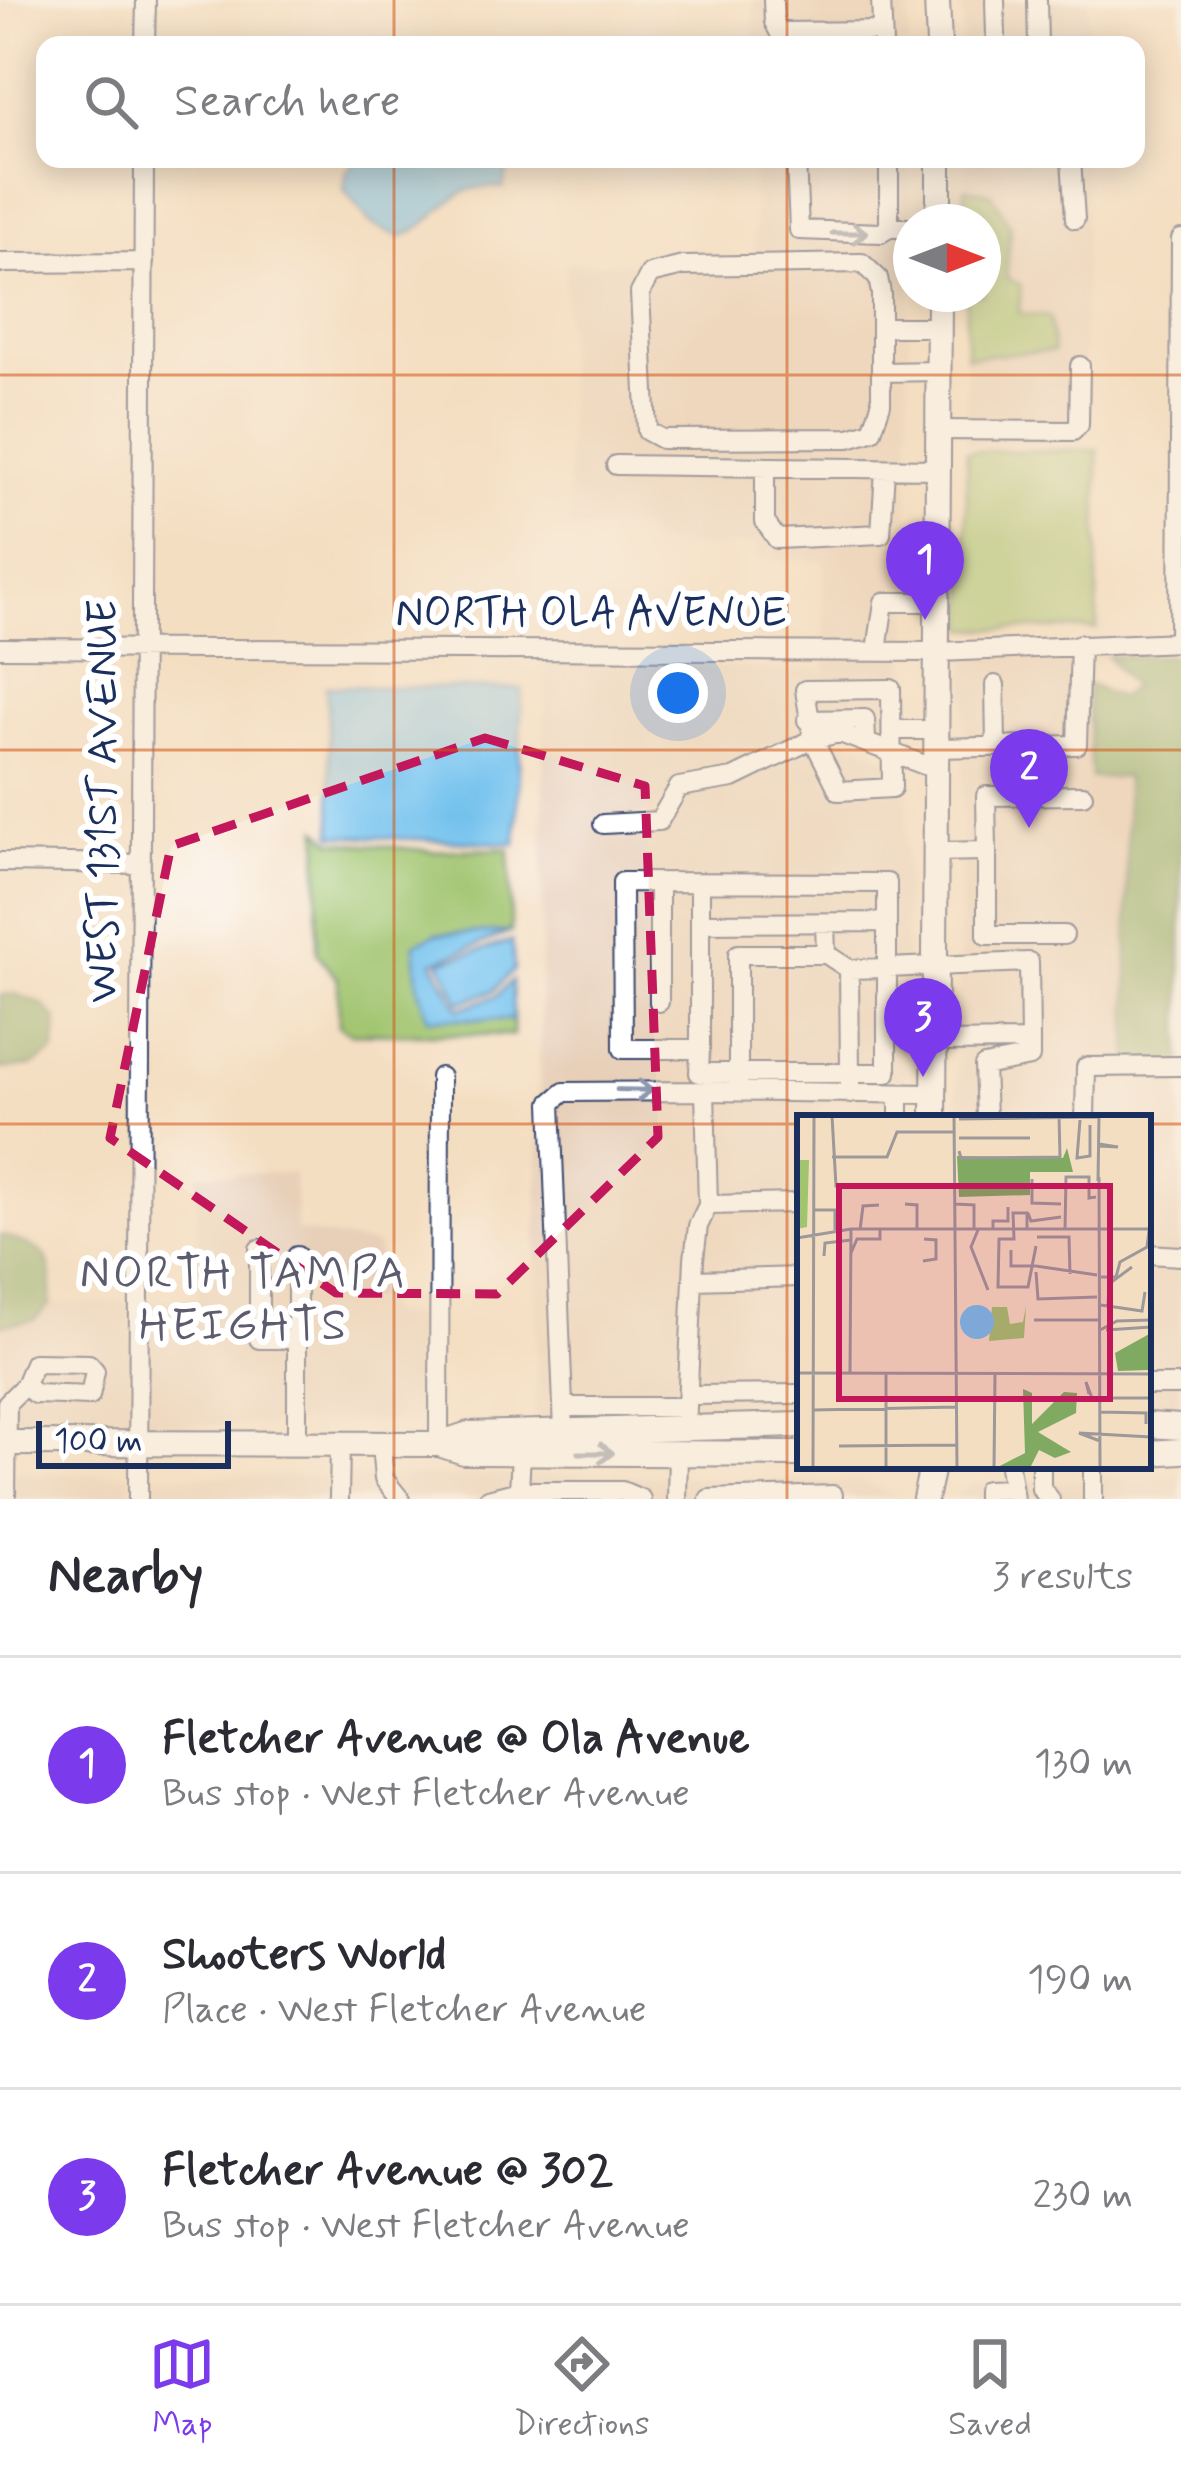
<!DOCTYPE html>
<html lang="en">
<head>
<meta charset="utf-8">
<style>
	body { margin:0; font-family:Mynerve,sans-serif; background:#f2f2f3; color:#2b2b33 }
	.compass { position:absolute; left:893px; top:204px; width:108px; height:108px; border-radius:50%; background:#fff; box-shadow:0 6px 30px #0003; rotate:90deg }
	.scale { position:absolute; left:36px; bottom:30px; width:195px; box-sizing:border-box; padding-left:12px; border:6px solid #1b2f5e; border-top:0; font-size:33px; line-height:42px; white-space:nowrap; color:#1b2f5e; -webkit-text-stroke:9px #fff; paint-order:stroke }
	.you { position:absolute; left:678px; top:693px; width:42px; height:42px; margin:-30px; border:9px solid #fff; border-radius:50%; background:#1a73e8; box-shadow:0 0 0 18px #1a73e833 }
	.badge { display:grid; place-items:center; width:78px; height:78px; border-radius:50%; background:#7c3aed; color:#fff; font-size:39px; font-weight:700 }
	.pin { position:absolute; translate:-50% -99px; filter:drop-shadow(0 3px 6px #0008) }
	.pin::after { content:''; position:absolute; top:63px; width:42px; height:36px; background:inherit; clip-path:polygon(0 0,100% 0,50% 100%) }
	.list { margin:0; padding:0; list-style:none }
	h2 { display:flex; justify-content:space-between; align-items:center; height:156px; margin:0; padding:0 48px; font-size:51px }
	h2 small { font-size:39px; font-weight:400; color:#7c7c81 }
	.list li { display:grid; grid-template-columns:78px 1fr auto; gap:36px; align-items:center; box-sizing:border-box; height:216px; padding:0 48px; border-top:3px solid #e1e1e2 }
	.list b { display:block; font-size:45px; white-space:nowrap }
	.list p { margin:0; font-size:39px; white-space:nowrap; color:#7c7c81 }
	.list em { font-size:39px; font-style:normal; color:#7c7c81 }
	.icon { flex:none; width:66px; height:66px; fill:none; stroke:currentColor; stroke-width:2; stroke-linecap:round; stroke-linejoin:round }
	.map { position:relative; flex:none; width:1181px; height:1499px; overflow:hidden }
	.search { position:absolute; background:#fff; box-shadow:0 6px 30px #0003; left:36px; right:36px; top:36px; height:132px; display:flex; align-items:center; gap:30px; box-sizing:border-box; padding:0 42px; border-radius:24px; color:#7c7c81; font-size:45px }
	.sheet { height:804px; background:#fff }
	nav { display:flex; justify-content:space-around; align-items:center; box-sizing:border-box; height:168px; border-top:3px solid #e1e1e2; background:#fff; font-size:33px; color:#7c7c81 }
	nav a { display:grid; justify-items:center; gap:6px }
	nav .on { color:#7c3aed }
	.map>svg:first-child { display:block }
	.built { fill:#e7cfb8 }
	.green { fill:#a1c46e; stroke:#5e7a66; stroke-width:3 }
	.forest { fill:#80aa61; stroke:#4e6c60; stroke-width:3 }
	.water { fill:#72c1ed; stroke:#4678a6; stroke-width:3 }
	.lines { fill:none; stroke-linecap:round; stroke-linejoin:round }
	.minor-casing { stroke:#3c496d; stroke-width:22 }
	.major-casing { stroke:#3c496d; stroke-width:28 }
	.minor { stroke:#fff; stroke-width:18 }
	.major { stroke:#fff; stroke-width:24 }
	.oneway { stroke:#8d97ae }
	.marked { fill:none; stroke:#c2185b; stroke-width:9; stroke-dasharray:24 15; stroke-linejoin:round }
	.grid { fill:none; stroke:#d45514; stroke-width:3; stroke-opacity:0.55 }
	.labels { text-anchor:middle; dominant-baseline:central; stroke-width:12; stroke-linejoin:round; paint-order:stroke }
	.street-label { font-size:42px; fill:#1b2f5e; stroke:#fff }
	.neighbourhood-label { font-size:45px; letter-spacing:3px; fill:#5d5c6e; stroke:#fff }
	.inset-road { fill:none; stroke:#9d9899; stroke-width:3 }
	.view { fill:#c2185b; fill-opacity:0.15; stroke:#c2185b; stroke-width:6 }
	.inset-edge { fill:none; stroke:#1b2f5e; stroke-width:6 }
</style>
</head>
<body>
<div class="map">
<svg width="1181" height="1499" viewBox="0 0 1181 1499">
	<rect width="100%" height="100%" fill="#fff"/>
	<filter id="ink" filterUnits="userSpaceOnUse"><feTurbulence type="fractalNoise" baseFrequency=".00833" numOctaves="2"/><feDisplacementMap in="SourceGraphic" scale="24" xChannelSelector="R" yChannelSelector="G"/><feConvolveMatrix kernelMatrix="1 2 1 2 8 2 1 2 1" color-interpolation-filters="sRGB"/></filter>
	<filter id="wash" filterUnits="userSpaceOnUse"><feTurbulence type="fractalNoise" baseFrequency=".004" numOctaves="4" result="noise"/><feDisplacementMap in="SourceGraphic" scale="48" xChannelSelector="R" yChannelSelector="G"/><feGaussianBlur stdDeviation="2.7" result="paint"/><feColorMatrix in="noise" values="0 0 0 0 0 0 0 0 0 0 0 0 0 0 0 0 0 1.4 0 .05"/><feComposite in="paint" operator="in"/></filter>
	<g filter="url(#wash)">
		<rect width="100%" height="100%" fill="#f4dec1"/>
		<path class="built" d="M754,0H908L909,45H754Z
			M962,0H1088V45H963Z
			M752,159H910L908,644L825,643L824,560H757L756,544L671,548L646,539L642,528H569L565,263L756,266Z
			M965,159H1086L1082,442L966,444V356L1053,351L1018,313L1006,278L1010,226L991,193L965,188Z
			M1097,650L1107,656L1093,663L1088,684L1091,778L1126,777L1129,1057L1181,1064V1420L1148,1418V1118H956L966,656Z
			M825,657L907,658V749L842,726L731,772L678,781L654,814L595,818L597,831L659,828L684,793L840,739L907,764L905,1118H800V1418L535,1421L545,660L825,671Z
			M294,1173L297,1231L377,1245L388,1314L431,1317V1421L146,1426V1301L197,1299V1174Z
			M131,1302L130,1426L0,1428V1325L34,1320L50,1304Z
			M14,1473L130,1475V1499H14Z
			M146,1476H661L863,1482L902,1499H145Z
			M1181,1476V1499H953L973,1483Z"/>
		<path class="green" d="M965,188L991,193L1010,226L1006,278L1021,285L1019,313L1049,317L1054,351L966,356V294H983V222H965Z
			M1098,450L1097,629H966L967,451Z
			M319,829L332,841L434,851L509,849L511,932L436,934L415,945L428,1018L513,1020V1035L350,1033L339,1026L338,979L317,953Z"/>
		<path class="forest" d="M1107,656H1181V1064L1144,1069L1129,1057L1126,777L1091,778L1087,684L1120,698L1132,686Z
			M15,994L41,1003L57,1020L55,1051L33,1066L0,1069V995Z
			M0,1235C48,1250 54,1253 50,1304L34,1320L0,1325Z"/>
		<path class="water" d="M357,159H510L503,188C445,180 446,221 400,237L370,223L344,190L347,171Z
			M326,686L522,689L516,844L333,835Z
			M511,932L433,962L459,1009L496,996L512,981L513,1020L428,1018L418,986L415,944L436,934Z
			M512,941L514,970L493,991L460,1003L440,962Z"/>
	</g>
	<g filter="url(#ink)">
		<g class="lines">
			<defs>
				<path id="minor" d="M773,0L774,22L786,45
					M881,0L883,45
					M995,0L996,37
					M1037,0L1038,45
					M780,32L882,31
					M145,45L146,0
					M796,159L799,230L881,233L889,228
					M889,159V228H911
					M1071,159L1075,219
					M0,263L144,262
					M862,263L878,278L881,293V404L872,431L849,438L662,439L647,431L640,293L650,274L683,266Z
					M881,327H939
					M881,372L939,371
					M939,430L1073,431L1079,425L1080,366
					M616,465L939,469
					M765,467V522L777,539L881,534L885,469
					M1179,642L1181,239
					M0,648L938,652L1181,642
					M877,650L884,602H938
					M995,685L996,746
					M891,689L892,788L839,791L813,739L805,690Z
					M807,720L865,719L866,739
					M892,730H936
					M936,748L1077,745L1080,644
					M603,824L659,821L679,787L733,778L813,739L840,733L935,769
					M987,851L986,796L1083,795
					M935,852L987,851V935H1064
					M0,862L139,864
					M659,883V1002
					M700,923L887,922
					M825,923L826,954L849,969L850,1073H887V968L849,969
					M700,1049V883
					M738,1081V954H826
					M850,1094V1073H699L700,1049H623L622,882L887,883V968L1029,962L1030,1041L935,1042
					M899,1094V1118
					M986,1118L984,1066L1030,1057V1041
					M1085,1118L1086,1067L1181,1066
					M708,1205L800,1203
					M259,1249V1339H297
					M1148,1254L1181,1256
					M297,1256V1444
					M693,1280L800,1277
					M1148,1385H1181
					M688,1395L800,1394
					M564,1407H687
					M686,1427L694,1259L698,1226L708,1205L705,1091L934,1094
					M564,1431L551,1103L564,1092L705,1091
					M381,1444L384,1479L400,1499
					M439,1444L440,1077
					M1009,1466L1014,1499
					M1041,1466V1489L1050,1499
					M1093,1466V1499
					M519,1491H622L641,1499
					M6,1499L7,1403L25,1385L34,1363L89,1364L95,1371L90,1396L35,1394L25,1385
					M138,1499L144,159
					M339,1499L340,1444
					M488,1499L519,1491L521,1453
					M677,1499L678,1453
					M709,1499L833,1495
					M986,1499V1490L1009,1489"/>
				<path id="major" d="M937,0L939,45
					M939,222V159
					M934,1118L939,294
					M1148,1425L1181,1427
					M0,1443L439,1444L464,1452L800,1454
					M439,1444L469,1434L800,1425
					M1148,1453L1181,1451
					M925,1499L932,1466"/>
			</defs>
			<use href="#minor" class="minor-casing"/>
			<use href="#major" class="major-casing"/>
			<use href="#minor" class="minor"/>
			<use href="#major" class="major"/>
		</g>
		<defs><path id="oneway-shaft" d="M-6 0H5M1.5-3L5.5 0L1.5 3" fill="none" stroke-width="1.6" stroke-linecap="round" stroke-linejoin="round" transform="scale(3)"/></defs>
		<g class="oneway">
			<use href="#oneway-shaft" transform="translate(850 233)"/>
			<use href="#oneway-shaft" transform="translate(635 1090) rotate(1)"/>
			<use href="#oneway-shaft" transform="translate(596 1453)"/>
		</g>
	</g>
	<path d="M0 0H1181V1499H0ZM485,738L645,786L658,1137L497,1294L336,1293L110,1138L171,846Z" fill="#f4dec1" fill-opacity=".55" fill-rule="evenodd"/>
	<path class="marked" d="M485,738L645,786L658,1137L497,1294L336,1293L110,1138L171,846Z"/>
	<path class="grid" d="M394,0V45M787,0V45M394,159V1499M787,159V1499M0,375H1181M0,750H1181M0,1124H800M1148,1124H1181"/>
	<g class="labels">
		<g class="street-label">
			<text x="591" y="614">NORTH OLA AVENUE</text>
			<text transform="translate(104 801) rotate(-90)">WEST 131ST AVENUE</text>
		</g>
		<g class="neighbourhood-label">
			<text x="244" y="1274">NORTH TAMPA<tspan x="244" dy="52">HEIGHTS</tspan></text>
		</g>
	</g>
	<g transform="translate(797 1115)">
		<rect width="354" height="354" fill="#f4dec1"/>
		<path d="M0,45H12L10,112L0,114ZM229,191L227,223L192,226L195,192H210L213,209L226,207Z" fill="#a1c46e"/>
		<path d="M270,33L276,57H233V80L162,82L160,41L266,43ZM354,218L351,255L321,256L318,238ZM226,274L235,278V309L267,277L280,278L279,298L241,317L274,337L258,343L242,335L233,353H199L228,338Z" fill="#80aa61"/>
		<path d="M163 207a17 17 0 1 1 34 0a17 17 0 1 1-34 0Z" fill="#72c1ed"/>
		<path class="inset-road" d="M35,1L39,71H158M157,1L160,353M162,4L302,2M283,5L280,43L293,41V10M162,23H233M302,29L321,32L302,31M162,36L164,43L263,42L262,1M35,42H90L100,17H158M302,62L303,353M235,64V88L264,89M301,66L302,1M108,89L120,90V115M158,89L177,90V115M16,95H38V115M231,98L234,106L264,102M63,115L66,91L82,90M181,115L174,132L191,175M196,115V106H211V92M230,115V98H216L217,124H202L201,172H231L239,131M268,115L269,62H292V83L299,82M240,122H272L273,159M0,123L54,114H354M214,135V151H239M54,138L60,124H83V115M27,141L28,128L54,125M126,146L139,144V125L127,124M239,151L300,160M239,157L241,184L300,182M304,162H319L323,147L350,132L354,100M304,190L345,196L348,177M311,190L312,169L335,152M237,205H303M303,215L320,206L354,205M309,215L354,212M0,258L354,259M53,258L54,114M292,279L289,267L295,283H354M17,295L159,292M303,297L349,298V309M303,326L282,318L354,322M42,331L159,330M16,353L17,1M89,353V258M197,353L198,259"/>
		<path class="view" d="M42,71H313V284H42Z"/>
		<rect width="354" height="354" class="inset-edge"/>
	</g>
</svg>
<svg class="compass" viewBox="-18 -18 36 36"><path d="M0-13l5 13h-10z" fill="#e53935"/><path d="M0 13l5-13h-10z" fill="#7c7c81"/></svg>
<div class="scale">100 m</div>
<div class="you"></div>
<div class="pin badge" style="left:925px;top:620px">1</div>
<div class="pin badge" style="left:1029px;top:828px">2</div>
<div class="pin badge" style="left:923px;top:1077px">3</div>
<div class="search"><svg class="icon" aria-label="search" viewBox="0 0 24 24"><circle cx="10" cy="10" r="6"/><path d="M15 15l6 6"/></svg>Search here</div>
</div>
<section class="sheet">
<h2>Nearby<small>3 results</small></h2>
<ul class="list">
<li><span class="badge">1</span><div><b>Fletcher Avenue @ Ola Avenue</b><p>Bus stop · West Fletcher Avenue</p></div><em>130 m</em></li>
<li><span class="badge">2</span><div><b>Shooters World</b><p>Place · West Fletcher Avenue</p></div><em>190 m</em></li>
<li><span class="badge">3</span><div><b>Fletcher Avenue @ 302</b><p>Bus stop · West Fletcher Avenue</p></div><em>230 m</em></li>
</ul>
</section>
<nav>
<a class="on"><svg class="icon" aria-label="map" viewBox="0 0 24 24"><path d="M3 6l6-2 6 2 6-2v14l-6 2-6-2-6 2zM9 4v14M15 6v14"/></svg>Map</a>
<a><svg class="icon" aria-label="directions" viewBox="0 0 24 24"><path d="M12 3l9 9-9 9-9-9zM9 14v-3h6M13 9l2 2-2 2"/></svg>Directions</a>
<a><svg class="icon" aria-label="saved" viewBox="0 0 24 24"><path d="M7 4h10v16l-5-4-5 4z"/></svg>Saved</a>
</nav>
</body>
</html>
